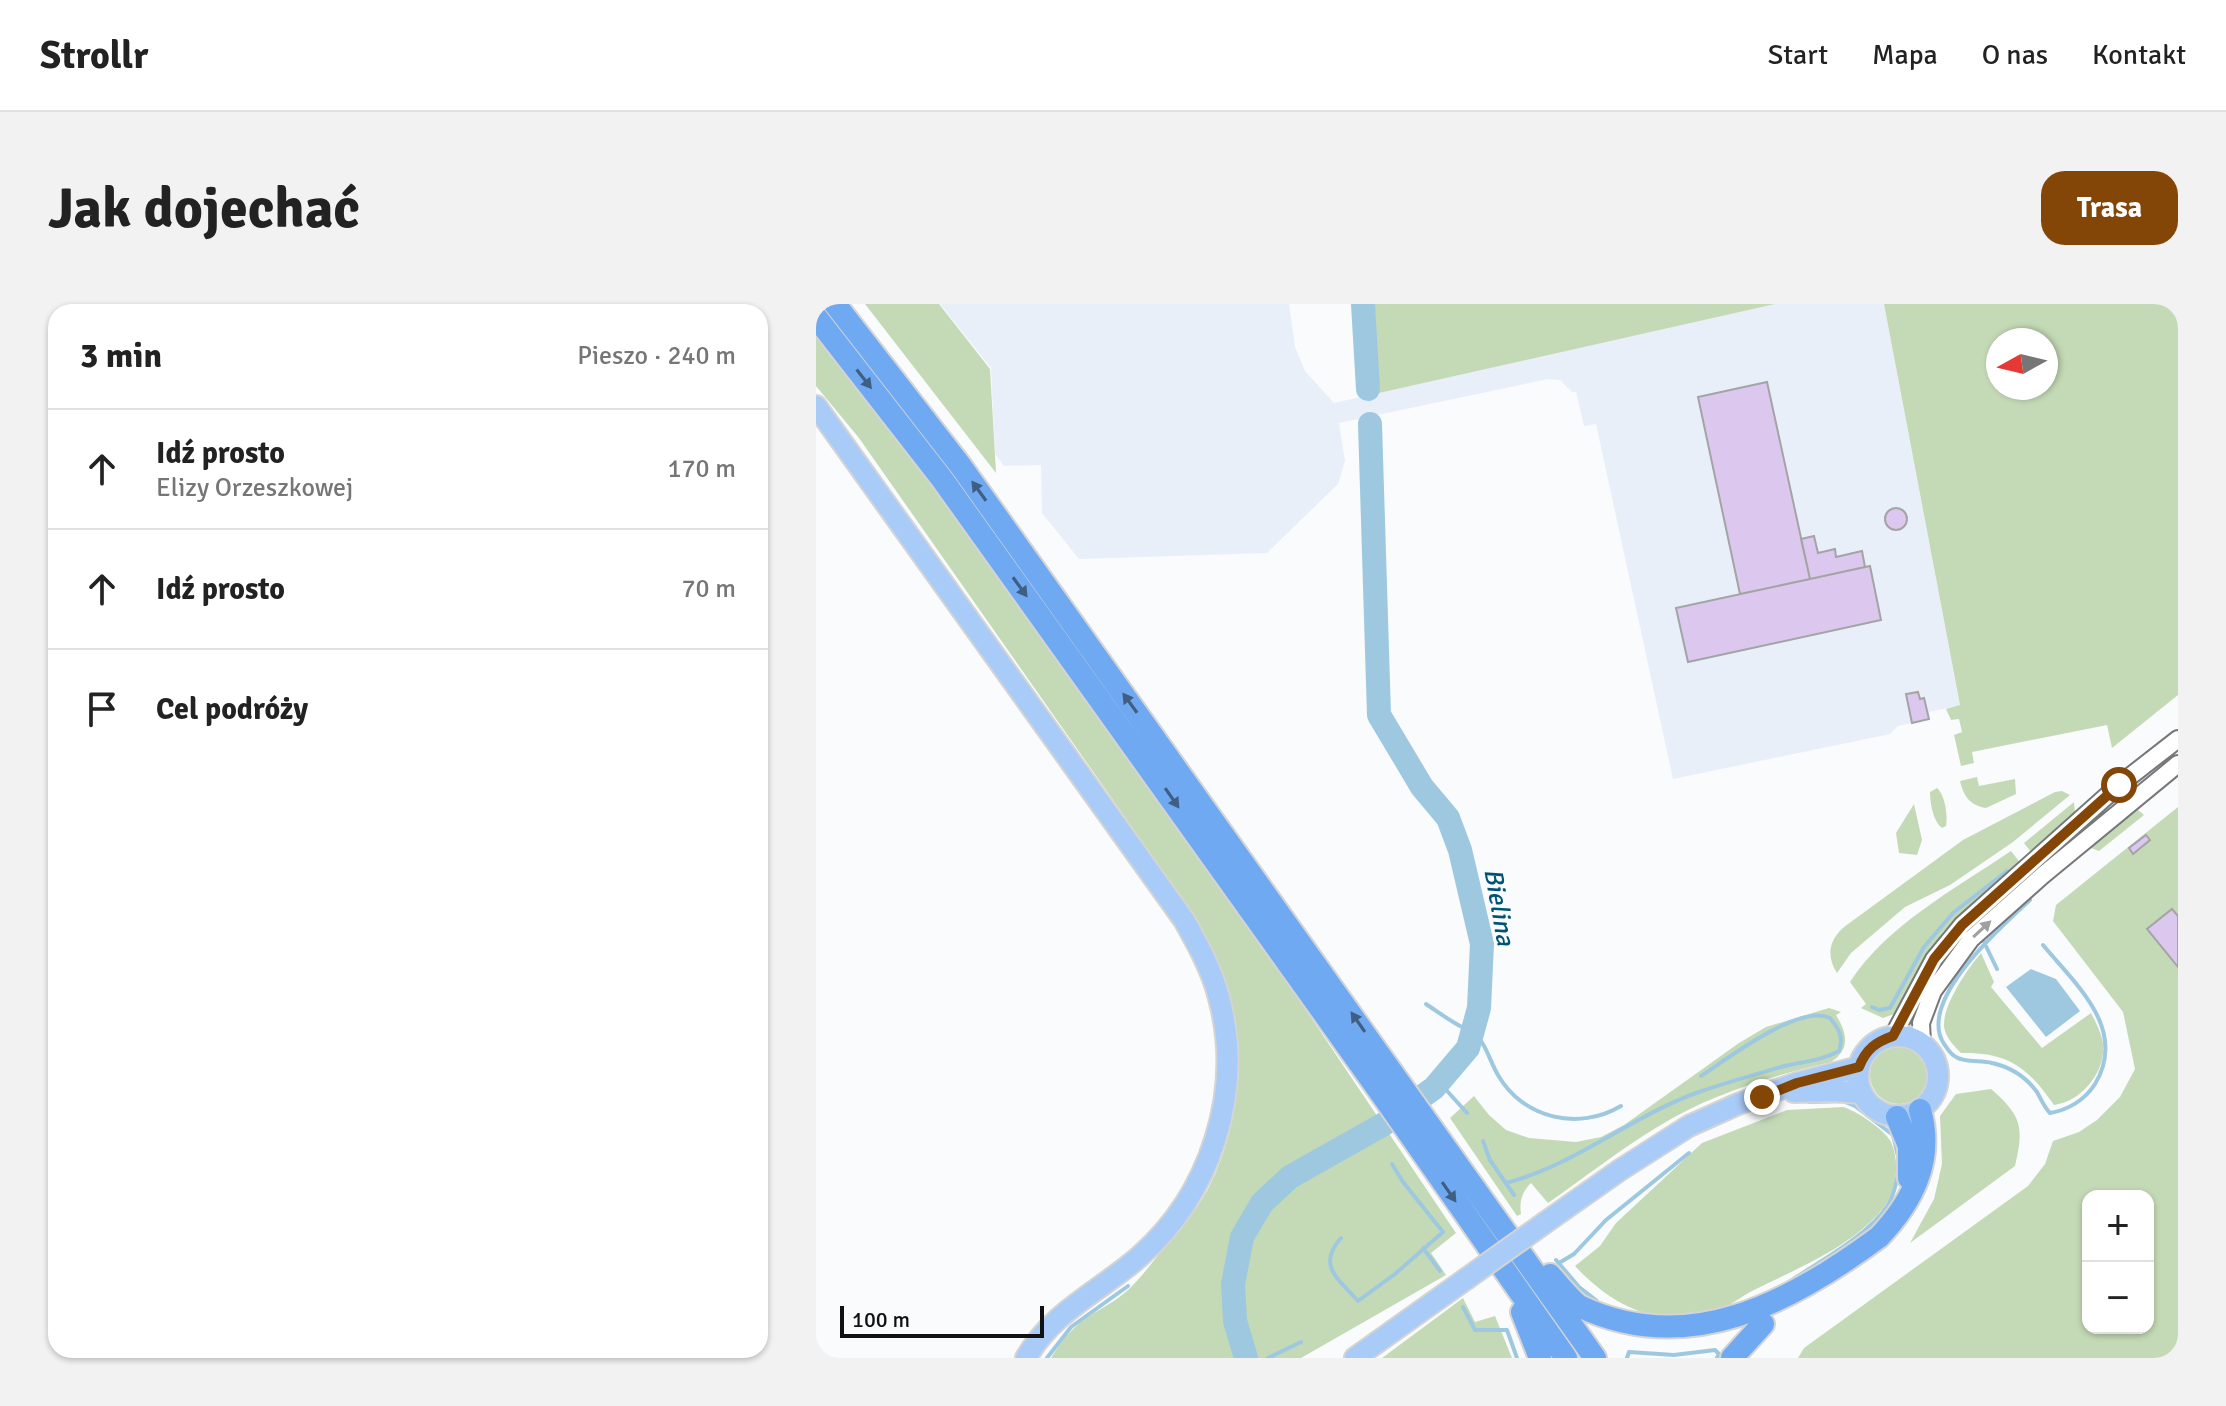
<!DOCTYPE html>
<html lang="pl">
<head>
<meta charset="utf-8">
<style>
	body { margin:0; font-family:Signika,sans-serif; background:#f2f2f2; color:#222 }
	.controls { position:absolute; right:24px; bottom:24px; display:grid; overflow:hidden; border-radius:16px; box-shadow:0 2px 6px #0004 }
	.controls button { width:72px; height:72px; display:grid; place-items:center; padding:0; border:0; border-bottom:2px solid #e0e0e0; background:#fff; color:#222; font:40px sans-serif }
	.compass { position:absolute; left:1170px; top:24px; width:72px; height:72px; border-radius:50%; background:#fff; box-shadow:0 2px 6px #0004; rotate:262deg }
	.scale { position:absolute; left:24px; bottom:20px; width:204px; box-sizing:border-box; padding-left:8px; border:4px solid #111112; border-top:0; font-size:22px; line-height:28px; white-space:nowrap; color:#111112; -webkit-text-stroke:6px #f9fbfd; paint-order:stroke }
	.stop { position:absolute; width:24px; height:24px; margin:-18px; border:6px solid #844607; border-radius:50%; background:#fff }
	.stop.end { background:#844607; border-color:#fff; box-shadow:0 2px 8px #0008 }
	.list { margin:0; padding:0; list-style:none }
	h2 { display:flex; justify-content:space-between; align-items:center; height:104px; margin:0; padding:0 32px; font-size:34px }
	h2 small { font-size:26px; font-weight:400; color:#767676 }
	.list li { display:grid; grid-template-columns:52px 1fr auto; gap:24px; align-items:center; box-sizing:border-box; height:120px; padding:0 32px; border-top:2px solid #e0e0e0 }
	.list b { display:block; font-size:30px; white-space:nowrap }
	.list p { margin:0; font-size:26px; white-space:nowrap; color:#767676 }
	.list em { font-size:26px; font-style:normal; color:#767676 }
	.icon { flex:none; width:44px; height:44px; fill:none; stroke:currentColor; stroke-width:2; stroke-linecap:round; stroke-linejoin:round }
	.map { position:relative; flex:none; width:1362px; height:1054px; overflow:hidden; border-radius:24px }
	header { display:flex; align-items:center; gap:48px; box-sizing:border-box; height:112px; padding:0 40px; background:#fff; border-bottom:2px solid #e0e0e0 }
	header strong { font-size:38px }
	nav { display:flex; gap:44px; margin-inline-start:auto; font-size:28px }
	.intro { display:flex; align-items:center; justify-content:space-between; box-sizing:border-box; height:192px; padding:0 48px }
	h1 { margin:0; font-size:56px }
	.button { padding:20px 36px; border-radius:24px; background:#844607; color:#fff; font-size:28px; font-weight:700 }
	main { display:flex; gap:48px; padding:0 48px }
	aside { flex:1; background:#fff; border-radius:24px; box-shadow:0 2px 6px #0004 }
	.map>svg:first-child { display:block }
	.built { fill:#e9eff8 }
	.green { fill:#c4dab6; fill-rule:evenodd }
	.water { fill:#9dc8e0 }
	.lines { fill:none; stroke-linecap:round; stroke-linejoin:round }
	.stream { stroke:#9dc8e0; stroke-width:4 }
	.river { stroke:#9dc8e0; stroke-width:24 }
	.building { fill:#dcc8ef; stroke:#a4a3a5; stroke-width:2 }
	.minor-casing { stroke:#757779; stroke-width:20 }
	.major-casing { stroke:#d4d4d4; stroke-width:24 }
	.highway-casing { stroke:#d4d4d4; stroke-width:26 }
	.minor { stroke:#fff; stroke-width:16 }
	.major { stroke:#a9cbf7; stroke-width:20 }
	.highway { stroke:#6fa9f2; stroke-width:22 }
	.major-bridge-casing { stroke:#d4d4d4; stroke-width:24; stroke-linecap:butt }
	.major-bridge { stroke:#a9cbf7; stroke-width:20 }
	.oneway { fill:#405d82 }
	.oneway2 { fill:#a0a0a0 }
	.route { stroke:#844607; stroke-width:10 }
	.labels { text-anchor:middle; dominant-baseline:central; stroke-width:6; stroke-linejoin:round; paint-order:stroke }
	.water-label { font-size:26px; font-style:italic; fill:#015374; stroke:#f9fbfd }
</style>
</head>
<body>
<header>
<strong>Strollr</strong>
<nav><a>Start</a><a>Mapa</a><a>O nas</a><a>Kontakt</a></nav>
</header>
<div class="intro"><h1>Jak dojechać</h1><a class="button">Trasa</a></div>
<main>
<aside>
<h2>3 min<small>Pieszo · 240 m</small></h2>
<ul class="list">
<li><svg class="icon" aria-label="ahead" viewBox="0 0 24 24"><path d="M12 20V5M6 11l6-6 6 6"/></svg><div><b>Idź prosto</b><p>Elizy Orzeszkowej</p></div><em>170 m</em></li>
<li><svg class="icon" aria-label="ahead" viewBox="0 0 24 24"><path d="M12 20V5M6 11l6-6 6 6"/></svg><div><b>Idź prosto</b></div><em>70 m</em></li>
<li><svg class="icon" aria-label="arrive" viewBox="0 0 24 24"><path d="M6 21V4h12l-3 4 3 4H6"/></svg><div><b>Cel podróży</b></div></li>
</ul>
</aside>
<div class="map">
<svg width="1362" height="1054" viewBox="0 0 1362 1054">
	<rect width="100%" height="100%" fill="#f9fbfd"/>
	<path class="built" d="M124,0H473L479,43L489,67L518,99L957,0H1068L1144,402L1112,408L1113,415L1082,422L1074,430L857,475L780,120L768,122L760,88H756L744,76L732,75L523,119L529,157L522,180L451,249L263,255L226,209L225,161L188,162L179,150L175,64Z"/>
	<path class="green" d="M49,0H123L174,65L180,169Z
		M554,0H959L563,89Z
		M1068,0H1362V391L1296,444L1291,421L1156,448L1158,459L1145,462L1138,431L1146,428L1143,415L1135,416L1130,405L1144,401ZM1182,36H1230V84H1182Z
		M0,28L115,181L436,626L640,929L615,949L630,971L485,1054H235C241,1044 249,1033 257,1025C273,1009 296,1001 312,986C324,975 334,961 344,949C362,928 379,909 392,885C438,796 428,693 377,610L43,134L0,82Z
		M1161,473L1163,482L1199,475L1200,490L1170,504C1154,501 1148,493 1144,477Z
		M1121,484C1129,491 1132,511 1130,522L1126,524C1117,517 1114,499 1114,488Z
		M1246,487L1254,491L1197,538L1134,581L1089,603L1035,649L1021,669C1010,652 1013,636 1028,623L1147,536L1239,488Z
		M1258,498L1259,509L1218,552L1208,539Z
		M1098,500L1106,536L1101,551L1083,549L1080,529Z
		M1362,503V1054H982L988,1044L1212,882L1229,860L1237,837L1263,828L1281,816L1304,793L1319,765L1307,708L1237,617L1240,601ZM1272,892H1332V1024H1272Z
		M1322,506L1328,511L1283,547L1272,543Z
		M1195,547L1206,561L1140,615L1126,629L1078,710L1067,714L1045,704L1050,700L1034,678C1071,621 1139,585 1195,547Z
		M1165,649L1178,678L1175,683L1226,744L1275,709C1280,719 1285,728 1287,739C1290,768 1266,797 1238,801C1212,764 1193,748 1145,749C1138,742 1130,734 1128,723C1126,702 1152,664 1165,649Z
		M1013,704L1025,708L1020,711C1031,729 1035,745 1015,758C956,772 895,790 843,822C805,845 769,873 732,899L715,879C706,888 703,897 705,910L701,912L634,814L658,792L673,811L690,826L713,834L760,838L785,833L808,821L923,739L950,723Z
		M1054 771a29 29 0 1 1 58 0a29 29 0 1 1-58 0Z
		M1175,785C1206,812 1208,823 1199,862L1094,939L1118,895L1126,860L1124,812L1140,790Z
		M1027,803C1040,806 1070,827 1075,838C1084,858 1081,885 1068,903C1036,944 979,965 934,988C921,996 905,1007 890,1010C881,1012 869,1014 860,1014C819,1013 786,991 759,962L784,942L800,919L886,839L971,806Z
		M647,994L659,1018L679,1012L696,1054H566Z"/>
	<path class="water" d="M1215,665L1240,675L1264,707L1230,733L1190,683Z"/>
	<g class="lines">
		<path class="stream" d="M1214,596C1186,622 1100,697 1128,740C1131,744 1135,751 1140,753C1149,759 1165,756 1176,759C1194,763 1210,773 1221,788C1225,795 1228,803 1234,809C1252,806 1269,796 1279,780C1312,725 1260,681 1227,641
			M1168,638L1181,665
			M610,700C622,708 634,717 646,723C650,725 654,726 657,728C670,739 674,758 682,771C707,815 763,827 805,802
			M1056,703L1063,706L1074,704L1108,643L1137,609L1191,567
			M623,778L651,809
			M993,798L1027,797L1039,802L1077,831L1082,852
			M667,837L674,856L698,891
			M690,879C760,861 815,812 883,788C909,779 937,771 965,763C984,758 1005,757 1023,747C1028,733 1023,725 1014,714C984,699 911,755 885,772
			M525,934C500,962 523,975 542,997L579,970L627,928L587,878L576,860
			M607,944L624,967
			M740,956L763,983L781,997
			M743,959L758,950L790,916L873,849
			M973,978C1004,957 1052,932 1072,901C1078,891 1081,877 1083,865
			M647,1003L659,1026H691L701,1054
			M231,1054L255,1023L312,982
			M452,1054L485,1038
			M811,1054L813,1048L858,1051L899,1046L903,1050L901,1054"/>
		<path class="river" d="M547,0L552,85
			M430,1054L419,1017L417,980L426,933L446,899L474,873L568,820L618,784L652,744L663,704L666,640L644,546L632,514L606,483L563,411L554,120"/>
	</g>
	<path class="building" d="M951,78L994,275L924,290L882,93Z
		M1069 215a11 11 0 1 1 22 0a11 11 0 1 1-22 0Z
		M998,232L1002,249L1019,245L1020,253L1046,247L1049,263L994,275L985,235Z
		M1054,262L1065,316L872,358L860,304Z
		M1102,388L1104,395L1108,394L1113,415L1096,419L1090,390Z
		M1330,531L1334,536L1317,550L1313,544Z
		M1356,605L1362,612V663L1331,625Z"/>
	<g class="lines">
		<defs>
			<path id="minor" d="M1077,732L1118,655L1146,621L1303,481L1362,435
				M1106,739L1105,719L1117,687L1155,635L1227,571L1362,460"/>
			<path id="major" d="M0,102L368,616C382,641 396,666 403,694C428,787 395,890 323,953C284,987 236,1008 210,1054
				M1042 772a40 40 0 1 1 80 0a40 40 0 1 1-80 0Z
				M978,788L1018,787L1046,789
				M730,918L804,866L873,822L922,800L981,779L1043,763
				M539,1054L650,975"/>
			<path id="highway" d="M19,0L144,161L779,1054
				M0,13L126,175L569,795L750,1054
				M1081,813L1093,842V874
				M734,971C743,981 753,994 763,1002C872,1054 974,999 1063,933C1097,897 1118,856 1104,806
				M706,1008L724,1054
				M916,1054L947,1020"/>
		</defs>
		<use href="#minor" class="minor-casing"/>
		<use href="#major" class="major-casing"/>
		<use href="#highway" class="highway-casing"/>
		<use href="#minor" class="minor"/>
		<use href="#major" class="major"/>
		<use href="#highway" class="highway"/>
		<defs>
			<path id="major-bridge" d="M650,975L730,918"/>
		</defs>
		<use href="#major-bridge" class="major-bridge-casing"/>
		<use href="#major-bridge" class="major-bridge"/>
	</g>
	<defs><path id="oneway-solid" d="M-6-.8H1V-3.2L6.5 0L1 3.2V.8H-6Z" transform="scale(2)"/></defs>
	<g class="oneway">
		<use href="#oneway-solid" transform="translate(48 75) rotate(52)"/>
		<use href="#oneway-solid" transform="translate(163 187) rotate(-126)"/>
		<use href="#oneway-solid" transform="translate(204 283) rotate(54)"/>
		<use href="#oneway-solid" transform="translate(314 399) rotate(-126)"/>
		<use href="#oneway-solid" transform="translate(356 494) rotate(55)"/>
		<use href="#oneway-solid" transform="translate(542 718) rotate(-125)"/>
		<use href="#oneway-solid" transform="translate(633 888) rotate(55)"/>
	</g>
	<use class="oneway2" href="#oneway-solid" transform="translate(1166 625) rotate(-43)"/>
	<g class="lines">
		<path class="route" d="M946,793L981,779L1043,763C1050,745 1060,738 1077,732L1118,655L1146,621L1303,481"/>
	</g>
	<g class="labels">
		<g class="water-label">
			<text transform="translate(683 603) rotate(80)">Bielina</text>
		</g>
	</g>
</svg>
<div class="controls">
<button>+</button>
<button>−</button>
</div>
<svg class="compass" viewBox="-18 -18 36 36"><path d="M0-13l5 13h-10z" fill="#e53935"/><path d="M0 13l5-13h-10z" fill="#767676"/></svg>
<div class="scale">100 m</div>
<div class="stop" style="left:1303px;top:481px"></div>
<div class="stop end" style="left:946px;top:793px"></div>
</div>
</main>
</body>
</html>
